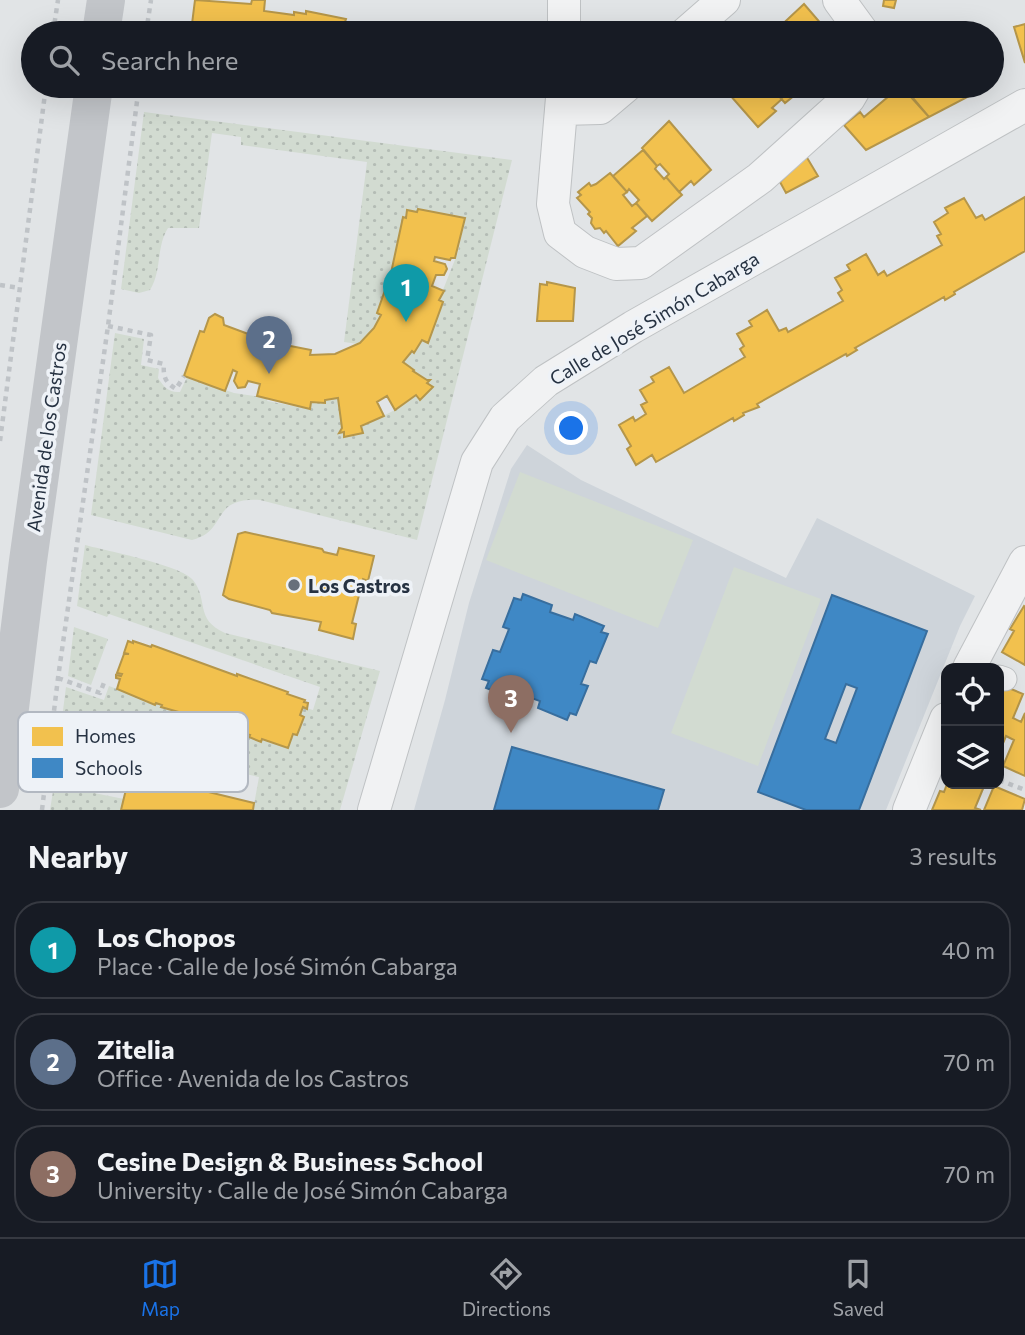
<!DOCTYPE html>
<html lang="en">
<head>
<meta charset="utf-8">
<style>
	body { margin:0; font-family:Commissioner,sans-serif; background:#20242c; color:#f1f3f6 }
	.controls { position:absolute; right:21px; bottom:21px; display:grid; overflow:hidden; border-radius:14px; box-shadow:0 7px 28px #0002 }
	.controls button { width:63px; height:63px; display:grid; place-items:center; padding:0; border:0; border-bottom:2px solid #363941; background:#171b24; color:#f1f3f6; font:35px sans-serif }
	.you { position:absolute; left:572px; top:429px; width:24px; height:24px; margin:-18px; border:5px solid #fff; border-radius:50%; background:#1a73e8; box-shadow:0 0 0 10px #1a73e833 }
	.badge { display:grid; place-items:center; width:46px; height:46px; border-radius:50%; background:#1a73e8; color:#fff; font-size:23px; font-weight:700 }
	.pin { position:absolute; translate:-50% -58px; filter:drop-shadow(0 2px 4px #0008) }
	.pin::after { content:''; position:absolute; top:37px; width:24px; height:21px; background:inherit; clip-path:polygon(0 0,100% 0,50% 100%) }
	.list { margin:0; padding:0; list-style:none }
	h2 { display:flex; justify-content:space-between; align-items:center; height:91px; margin:0; padding:0 28px; font-size:30px }
	h2 small { font-size:23px; font-weight:400; color:#9ea1a6 }
	.list li { display:grid; grid-template-columns:46px 1fr auto; gap:21px; align-items:center; box-sizing:border-box; height:98px; margin:0 14px 14px; padding:0 14px; border:2px solid #363941; border-radius:28px }
	.list b { display:block; font-size:26px; white-space:nowrap }
	.list p { margin:0; font-size:23px; white-space:nowrap; color:#9ea1a6 }
	.list em { font-size:23px; font-style:normal; color:#9ea1a6 }
	.icon { flex:none; width:38px; height:38px; fill:none; stroke:currentColor; stroke-width:2; stroke-linecap:round; stroke-linejoin:round }
	.map { position:relative; flex:none; width:1025px; height:810px; overflow:hidden }
	.search { position:absolute; background:#171b24; box-shadow:0 7px 28px #0002; left:21px; right:21px; top:21px; height:77px; display:flex; align-items:center; gap:18px; box-sizing:border-box; padding:0 24px; border-radius:38px; color:#9ea1a6; font-size:26px }
	.sheet { height:427px; background:#171b24 }
	nav { display:flex; justify-content:space-around; align-items:center; box-sizing:border-box; height:98px; border-top:2px solid #363941; background:#171b24; font-size:19px; color:#9ea1a6 }
	nav a { display:grid; justify-items:center; gap:4px }
	nav .on { color:#1a73e8 }
	.map>svg:first-child { display:block }
	.built { fill:#ced4da }
	.grass { fill:url(#grass-dots) }
	.park { fill:#d2dbd1 }
	.homes { fill:#f2c14e; stroke:#b5964a; stroke-width:2 }
	.schools { fill:#3f88c5; stroke:#386e9e; stroke-width:2; fill-rule:evenodd }
	.lines { fill:none; stroke-linecap:round; stroke-linejoin:round }
	.pedestrian-casing { stroke:#bfc2c4; stroke-width:25 }
	.minor-casing { stroke:#bfc2c4; stroke-width:34 }
	.path { stroke:#bfc3c7; stroke-width:4.5; stroke-dasharray:5 5; stroke-linecap:butt }
	.pedestrian { stroke:#f1f2f3; stroke-width:23 }
	.minor { stroke:#f1f2f3; stroke-width:32 }
	.secondary { stroke:#c2c5c9; stroke-width:38 }
	.poi-dot { fill:#67707b; stroke:#eef2f7; stroke-width:2.5 }
	.labels { text-anchor:middle; dominant-baseline:central; stroke-width:7; stroke-linejoin:round; paint-order:stroke }
	.street-label { font-size:19px; fill:#263242; stroke:#eef2f7 }
	.poi-label { font-size:19px; font-weight:bold; fill:#263242; stroke:#eef2f7; text-anchor:start }
	.key { fill:#eef2f7; stroke:#b2b8c1; stroke-width:2 }
	.key-label { font-size:19px; fill:#263242 }
</style>
</head>
<body>
<div class="map">
<svg width="1025" height="810" viewBox="0 0 1025 810">
	<defs>
		<pattern id="grass-dots" width="8" height="8" patternUnits="userSpaceOnUse" patternTransform="scale(1.75)"><rect width="8" height="8" fill="#d2dbd1"/><path d="M2 2h.1M6 6h.1" fill="none" stroke="#b4bcb5" stroke-width="1.8" stroke-linecap="round"/></pattern>
	</defs>
	<rect width="100%" height="100%" fill="#e1e4e6"/>
	<path class="built" d="M527,445L581,480L786,578L817,518L975,596L960,626L886,810H414L445,700L469,603L511,469Z"/>
	<path class="grass" d="M144,112L512,160L417,540L260,500C209,497 229,531 192,540L91,515L115,333L144,339L141,365L159,369L158,378C164,387 169,393 180,392L187,377L234,393L268,398L267,401L309,409L311,402L325,403V400L338,398L342,428L340,432C368,424 395,413 416,395L421,400L433,387L427,383L429,380L413,371L414,369L403,362L412,351L414,352L422,340L428,342L442,302L439,300L458,252L465,218L419,209L417,212L407,210L406,218H403L391,273L377,313L381,315C375,327 368,335 358,344L344,342L367,162L241,145V137L212,133L199,228H168C156,247 162,271 150,290L139,293L121,289Z
		M85,545C107,551 181,565 193,580C209,600 194,619 225,633L380,671L340,810H253L259,777L136,750L128,779L56,765L66,687L104,700L109,686L144,699L143,701L154,705L156,703L162,705L161,707L193,716V718L208,724L210,721L233,729L232,732L250,735V737L261,742L262,739L288,748L293,734L297,735L304,717L300,715L303,707L313,710L320,687L109,614L107,617L77,606Z
		M74,627L108,639L91,685L68,676Z
		M54,785L124,799L121,810H50Z"/>
	<path class="park" d="M520,472L693,540L658,628L486,560Z
		M734,567L821,599L758,766L671,733Z"/>
	<path class="homes" d="M195,0L251,4L252,0H265L264,11L294,15V12L306,14V11L346,19L345,22L444,33H194L191,32Z
		M884,0H896L894,8L883,6Z
		M804,4L829,33H778L775,31Z
		M1025,24V63L1014,27Z
		M722,86H770L782,99L772,108L776,111L758,127Z
		M770,86H806L785,103Z
		M901,86L929,117L866,150L844,125L860,112L864,117Z
		M913,86H972L977,92L929,117L907,91Z
		M669,121L711,170L694,185L691,181L679,192L666,177L669,174L660,164L657,166L642,148Z
		M643,150L657,166L655,169L664,179L666,177L682,195L652,221L636,203L639,200L629,189L627,192L613,176Z
		M806,156L818,176L786,193L780,182Z
		M610,173L627,192L623,195L632,206L636,203L647,216L632,228L636,231L618,246L606,231L604,233L600,228L595,229L591,223L592,218L588,214L590,212L577,198L581,195L578,192L589,183L591,186L596,184Z
		M1025,197V251L954,292L955,294L945,300L944,297L855,348L857,350L847,356L846,354L757,404L759,407L743,413L744,415L734,421L733,418L656,462L652,455L636,465L627,449L631,446L619,425L633,417L635,421L646,414L641,405L647,402L640,390L654,382L651,377L669,367L684,393L745,357L740,349L744,346L737,334L752,326L749,321L767,310L779,331L786,328L788,332L843,301L838,293L842,290L835,278L850,270L847,265L866,254L878,275L884,271L887,276L942,245L937,236L941,234L934,222L948,213L945,208L964,198L976,218L982,215L985,220Z
		M418,209L465,218L455,258H451L450,260L435,257L434,261L445,264L447,269L444,275H436L432,286L444,291L439,300L443,302L428,343L422,340L414,353L412,351L403,362L414,370L413,371L427,380H430L427,383L433,387L420,400L416,395L395,410L387,396L377,402L384,416L361,426L363,433L344,437V432L339,433L342,428L338,398L325,400V403L311,402L310,409L257,396L260,384L248,381L245,387L238,388L234,381L237,372L233,370L225,391L184,376L200,331L204,332L209,318L215,314L223,318L224,325L270,342L311,350L310,355L335,354L360,343L374,328L381,315L377,313L391,273L403,217L406,218L407,210L417,212Z
		M547,282L575,288L573,321H537L540,284L547,285Z
		M245,532L322,549L324,552L337,555L339,548L374,556L368,581L363,579L352,623L356,624L353,639L319,630L321,622L272,613L270,610L229,599L223,595L238,534Z
		M1024,606L1025,607V665L1002,652L1014,631L1010,629Z
		M128,641L133,643V641L151,647L152,645L237,676V674L288,692L287,694L305,700L304,702L308,703L307,709L303,707L300,715L304,717L297,735L293,734L288,748L262,739L261,742L249,737L250,735L232,731L233,729L210,721L209,724L193,718V716L161,707L162,705L156,703L155,705L117,689L120,679L116,678V675L121,676L122,674L117,673L124,654H129L124,653Z
		M999,684L1023,694L1013,718L1021,722L1025,713V776L1003,766L1014,740L1006,736L999,753Z
		M130,773L254,803L253,810H121Z
		M947,784H985L975,808L981,810H932L940,791L944,792Z
		M994,786L1025,799L1022,810H984Z"/>
	<path class="schools" d="M523,594L552,605L550,612L573,620L575,614L604,626L601,632L608,634L596,663L590,661L581,684L588,686L576,715L570,713L567,720L538,708L540,701L518,693L515,699L486,688L489,681L482,679L493,650L500,652L509,629L503,627L514,598L521,600Z
		M832,595L927,631L859,810H806L758,792ZM846,684L857,688L836,743L825,739Z
		M512,747L664,790L658,810H494Z"/>
	<g class="lines">
		<defs>
			<path id="pedestrian" d="M999,677L1005,679"/>
			<path id="minor" d="M839,0L863,33
				M564,33V0
				M686,33L724,0
				M563,86L553,204L560,233L585,252L616,264L641,263L760,178L849,98L856,86
				M562,109L600,108L626,86
				M969,668L1025,562
				M374,810L477,462L505,418L546,381L633,327L1025,105
				M909,810L946,719"/>
		</defs>
		<use href="#pedestrian" class="pedestrian-casing"/>
		<use href="#minor" class="minor-casing"/>
		<path class="path" d="M53,33L58,0
			M146,33L151,0
			M0,285L19,288
			M108,326L151,335L147,360L164,364C163,377 165,382 176,389L184,376
			M0,441L46,86
			M58,678L100,693L105,680
			M999,780L1025,790
			M42,810L58,678L108,326L139,86"/>
		<use href="#pedestrian" class="pedestrian"/>
		<use href="#minor" class="minor"/>
		<path class="secondary" d="M101,33L106,0
			M0,789L28,561L94,86"/>
	</g>
	<circle class="poi-dot" cx="294" cy="585" r="7"/>
	<g class="labels">
		<g class="street-label">
			<text transform="translate(654 318) rotate(-31)">Calle de José Simón Cabarga</text>
			<text transform="translate(46 437) rotate(-82)">Avenida de los Castros</text>
		</g>
		<g class="poi-label">
			<text x="308" y="585">Los Castros</text>
		</g>
	</g>
	<rect x="18" y="712" width="230" height="80" rx="10" class="key"/>
	<rect x="32" y="727" width="31" height="19" fill="#f2c14e"/>
	<rect x="32" y="758" width="31" height="20" fill="#3f88c5"/>
	<g class="key-label">
		<text x="75" y="743">Homes</text>
		<text x="75" y="775">Schools</text>
	</g>
</svg>
<div class="controls">
<button><svg class="icon" aria-label="locate" viewBox="0 0 24 24"><circle cx="12" cy="12" r="6"/><path d="M12 2v4M12 18v4M2 12h4M18 12h4"/></svg></button>
<button><svg class="icon" aria-label="layers" viewBox="0 0 24 24"><path d="M12 4l9 5-9 5-9-5zM3 14l9 5 9-5"/></svg></button>
</div>
<div class="you"></div>
<div class="pin badge" style="left:406px;top:322px;background:#0f9aa8">1</div>
<div class="pin badge" style="left:269px;top:374px;background:#5c6f8a">2</div>
<div class="pin badge" style="left:511px;top:733px;background:#8d6e63">3</div>
<div class="search"><svg class="icon" aria-label="search" viewBox="0 0 24 24"><circle cx="10" cy="10" r="6"/><path d="M15 15l6 6"/></svg>Search here</div>
</div>
<section class="sheet">
<h2>Nearby<small>3 results</small></h2>
<ul class="list">
<li><span class="badge" style="background:#0f9aa8">1</span><div><b>Los Chopos</b><p>Place · Calle de José Simón Cabarga</p></div><em>40 m</em></li>
<li><span class="badge" style="background:#5c6f8a">2</span><div><b>Zitelia</b><p>Office · Avenida de los Castros</p></div><em>70 m</em></li>
<li><span class="badge" style="background:#8d6e63">3</span><div><b>Cesine Design &amp; Business School</b><p>University · Calle de José Simón Cabarga</p></div><em>70 m</em></li>
</ul>
</section>
<nav>
<a class="on"><svg class="icon" aria-label="map" viewBox="0 0 24 24"><path d="M3 6l6-2 6 2 6-2v14l-6 2-6-2-6 2zM9 4v14M15 6v14"/></svg>Map</a>
<a><svg class="icon" aria-label="directions" viewBox="0 0 24 24"><path d="M12 3l9 9-9 9-9-9zM9 14v-3h6M13 9l2 2-2 2"/></svg>Directions</a>
<a><svg class="icon" aria-label="saved" viewBox="0 0 24 24"><path d="M7 4h10v16l-5-4-5 4z"/></svg>Saved</a>
</nav>
</body>
</html>
